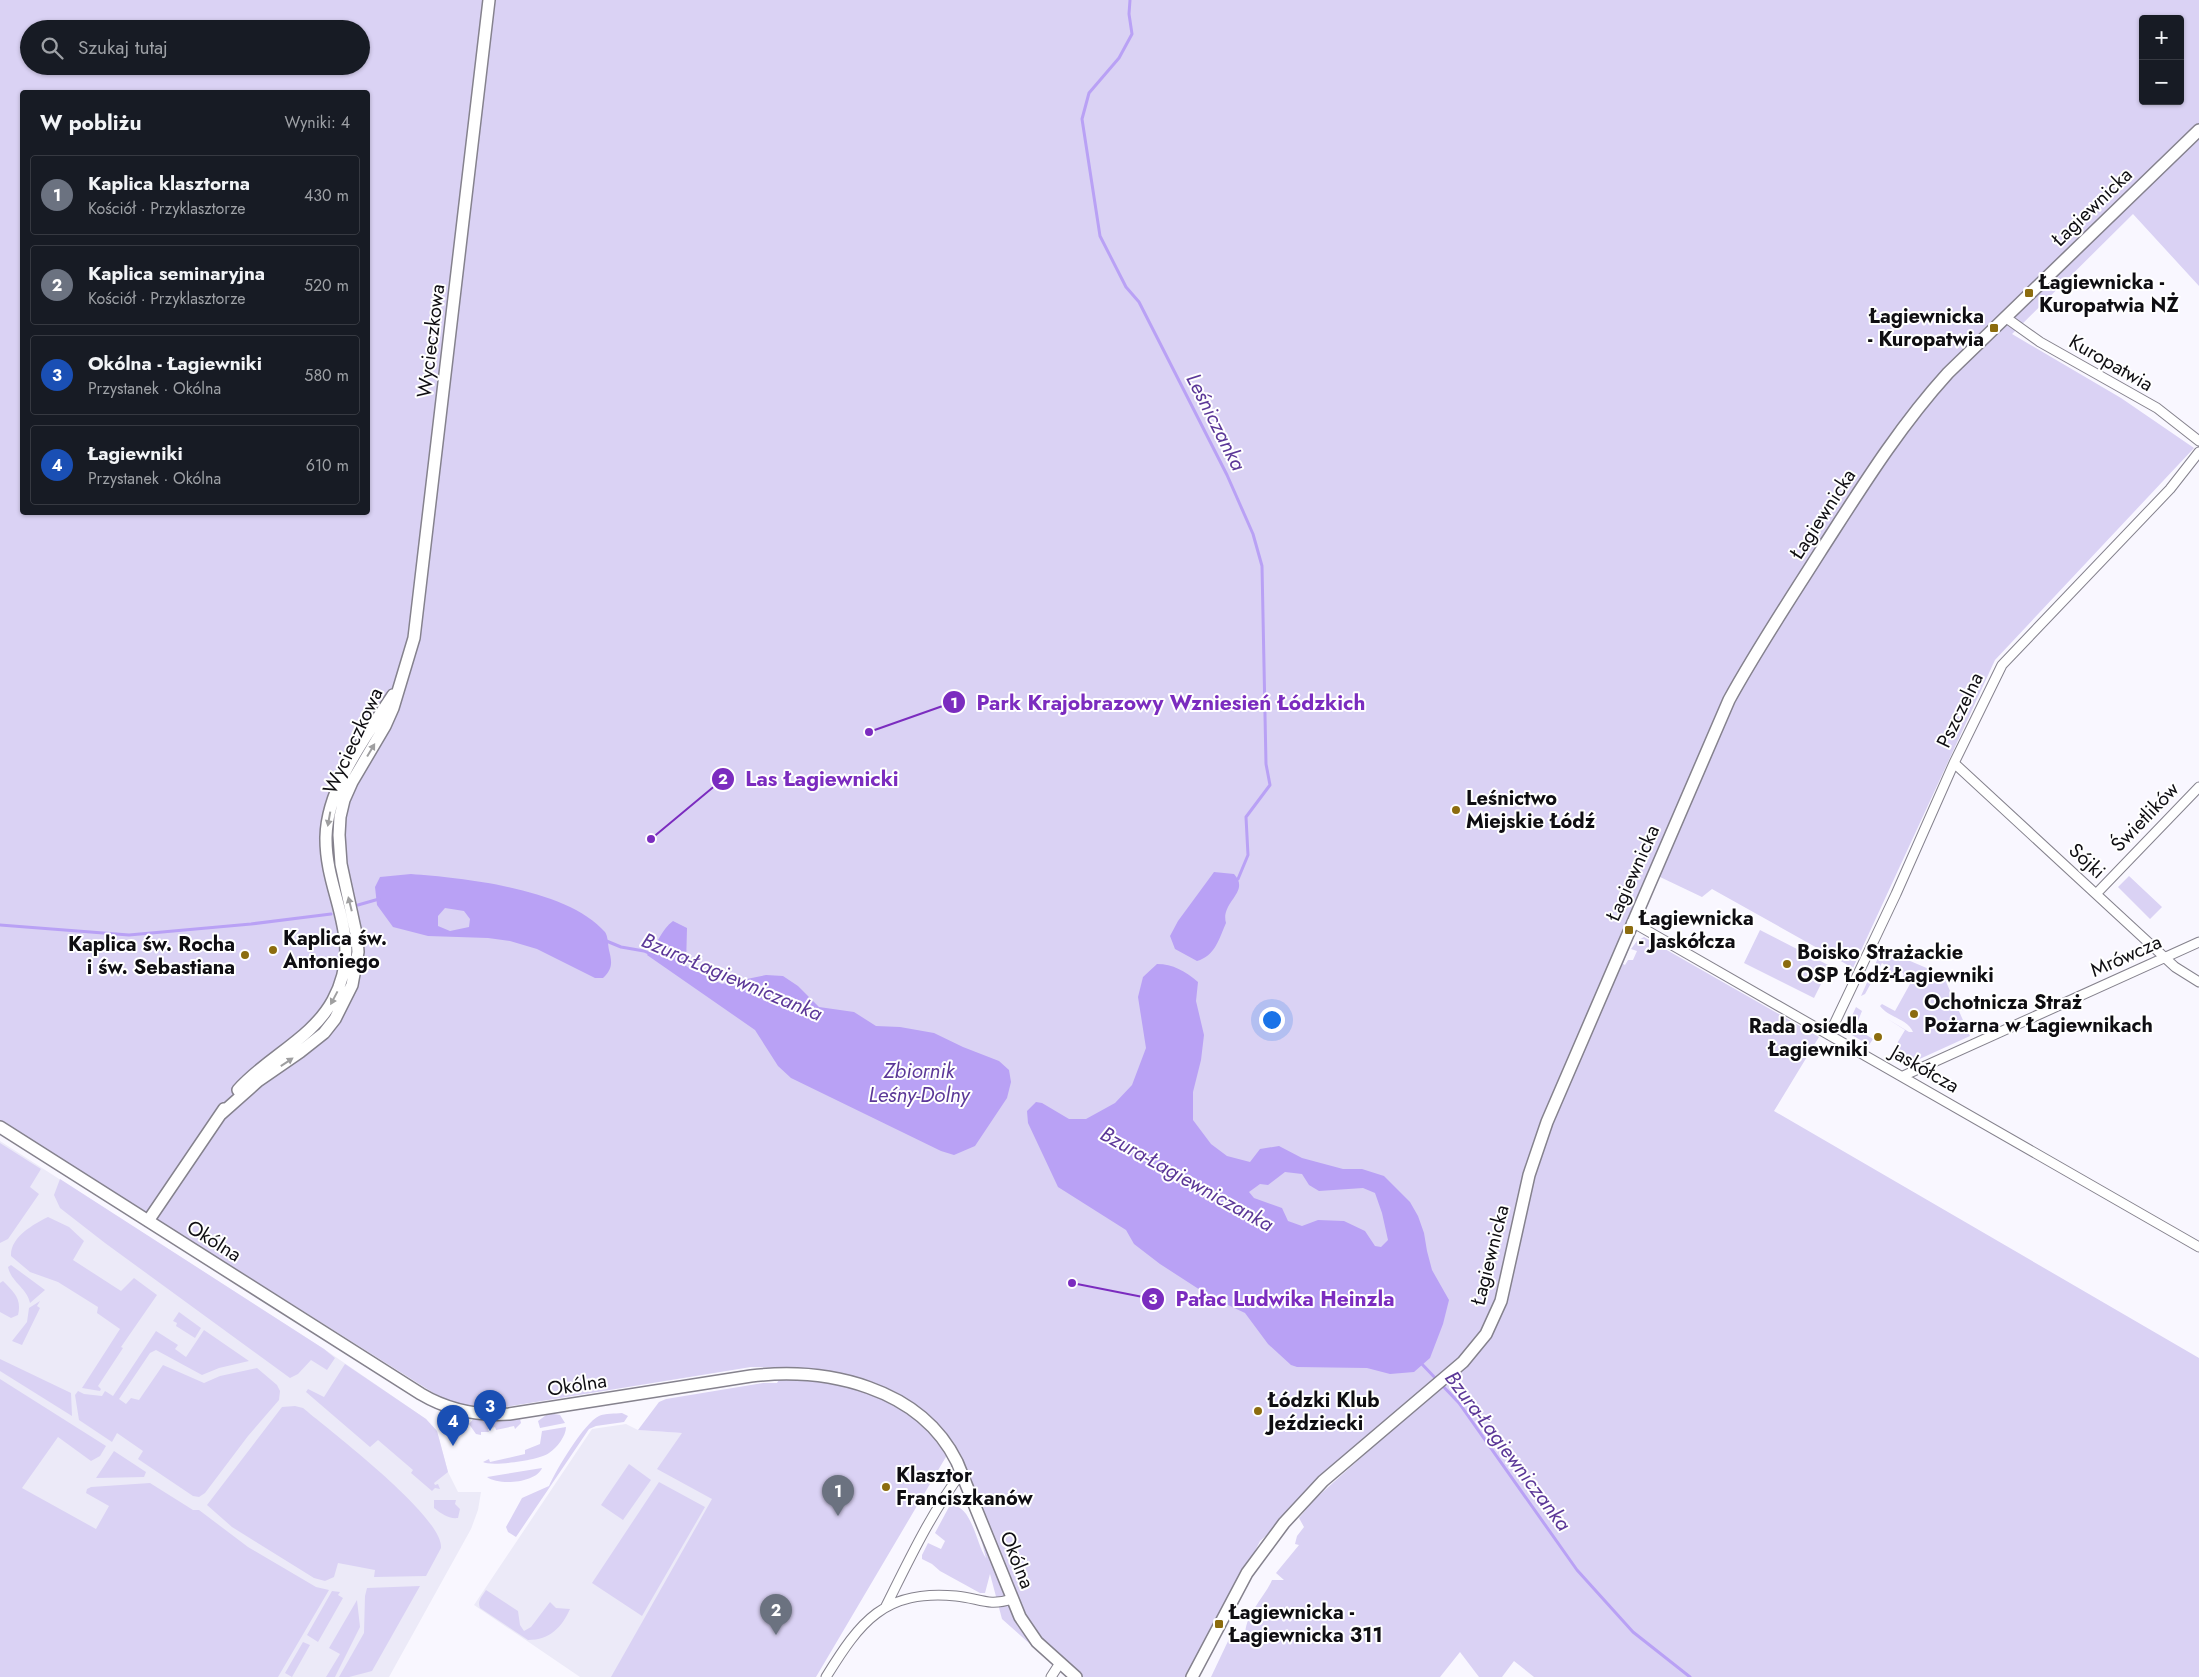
<!DOCTYPE html>
<html lang="pl">
<head>
<meta charset="utf-8">
<style>
	body { margin:0; font-family:Jost,sans-serif; background:#20242c; color:#f1f3f6 }
	.controls { position:absolute; right:15px; top:15px; display:grid; overflow:hidden; border-radius:5px; box-shadow:0 1px 4px #0004 }
	.controls button { width:45px; height:45px; display:grid; place-items:center; padding:0; border:0; border-bottom:1px solid #363941; background:#171b24; color:#f1f3f6; font:25px sans-serif }
	.you { position:absolute; left:1271px; top:1019px; width:18px; height:18px; margin:-12px; border:4px solid #fff; border-radius:50%; background:#1a73e8; box-shadow:0 0 0 8px #1a73e833 }
	.badge { display:grid; place-items:center; width:32px; height:32px; border-radius:50%; background:#8c6c0e; color:#fff; font-size:16px; font-weight:700 }
	.pin { position:absolute; translate:-50% -41px; filter:drop-shadow(0 1px 2px #0008) }
	.pin::after { content:''; position:absolute; top:26px; width:18px; height:15px; background:inherit; clip-path:polygon(0 0,100% 0,50% 100%) }
	.list { margin:0; padding:0; list-style:none }
	h2 { display:flex; justify-content:space-between; align-items:center; height:65px; margin:0; padding:0 20px; font-size:21px }
	h2 small { font-size:16px; font-weight:400; color:#9ea1a6 }
	.list li { display:grid; grid-template-columns:32px 1fr auto; gap:15px; align-items:center; box-sizing:border-box; height:80px; margin:0 10px 10px; padding:0 10px; border:1px solid #363941; border-radius:5px }
	.list b { display:block; font-size:19px; white-space:nowrap }
	.list p { margin:0; font-size:16px; white-space:nowrap; color:#9ea1a6 }
	.list em { font-size:16px; font-style:normal; color:#9ea1a6 }
	.icon { flex:none; width:28px; height:28px; fill:none; stroke:currentColor; stroke-width:2; stroke-linecap:round; stroke-linejoin:round }
	.map { position:relative; flex:none; width:2199px; height:1677px; overflow:hidden }
	.search { position:absolute; background:#171b24; box-shadow:0 1px 4px #0004; left:20px; top:20px; width:350px; height:55px; display:flex; align-items:center; gap:12px; box-sizing:border-box; padding:0 18px; border-radius:28px; color:#9ea1a6; font-size:19px }
	.panel { position:absolute; background:#171b24; box-shadow:0 1px 4px #0004; left:20px; top:90px; width:350px; height:425px; border-radius:5px }
	.map>svg:first-child { display:block }
	.built { fill:#eceaf8 }
	.green { fill:#dad2f4; fill-rule:evenodd }
	.water { fill:#b9a1f5; fill-rule:evenodd }
	.lines { fill:none; stroke-linecap:round; stroke-linejoin:round }
	.stream { stroke:#b9a1f5; stroke-width:3 }
	.minor-casing { stroke:#85828d; stroke-width:11 }
	.tertiary-casing { stroke:#85828d; stroke-width:14 }
	.minor { stroke:#fff; stroke-width:9 }
	.tertiary { stroke:#fff; stroke-width:11 }
	.oneway { fill:#9f9fa0 }
	.poi-dot { fill:#8c6c0e; stroke:#fff; stroke-width:2 }
	.labels { text-anchor:middle; dominant-baseline:central; stroke-width:4; stroke-linejoin:round; paint-order:stroke }
	.street-label { font-size:20px; fill:#0f0e12; stroke:#fff }
	.poi-label { font-size:20px; font-weight:bold; fill:#0f0e12; stroke:#fff; text-anchor:start }
	.water-label { font-size:21px; font-style:italic; fill:#5c3898; stroke:#fff }
	.leader { fill:none; stroke:#7b2cbf; stroke-width:2 }
	.callout-dot { fill:#7b2cbf; stroke:#fff; stroke-width:2 }
	.mark-label { font-size:15px; text-anchor:middle; font-weight:bold; fill:#fff }
	.callout-label { font-size:21px; text-anchor:middle; font-weight:bold; fill:#7b2cbf; stroke:#fff; stroke-width:4; stroke-linejoin:round; paint-order:stroke }
</style>
</head>
<body>
<div class="map">
<svg width="2199" height="1677" viewBox="0 0 2199 1677">
	<rect width="100%" height="100%" fill="#f9f7ff"/>
	<path class="built" d="M0,1141L324,1349L426,1419L437,1431L448,1472L458,1492H481L478,1510L471,1529L389,1677H0Z
		M626,1424L638,1430L683,1433L712,1499L812,1677H580L474,1605L592,1429Z"/>
	<path class="green" d="M0,0H2199V286L2133,214L2012,334L2121,398L2194,448L1995,660L1853,968L1712,889L1702,897L1660,877L1649,898L1623,964L1625,965L1628,960H1633L1637,951L1631,949L1637,941L1644,937L1819,1037L1774,1111L2199,1358V1677H1534L1514,1661L1502,1677H1479L1460,1652L1440,1677H1211L1229,1639L1234,1642L1237,1639L1246,1637C1242,1618 1265,1597 1272,1580H1284L1276,1573L1299,1545L1295,1544L1297,1536L1304,1527L1299,1518L1315,1499L1365,1454L1363,1452L1260,1541L1192,1677H1067L1002,1619L990,1574L985,1593H980L940,1571L932,1564L922,1559V1555L928,1543L941,1549L945,1541L935,1533L950,1505C972,1504 976,1544 986,1558L960,1459L950,1450L816,1677H611L712,1499L657,1469L682,1433L638,1430L659,1402L666,1399L763,1383H777L786,1368L751,1367L505,1407L495,1404L463,1409L440,1397L0,1121ZM2143,19H2180V101H2143ZM29,29H361V66H29ZM22,92H368V512H22Z
		M2129,876L2162,907L2150,919L2118,887Z
		M1760,930L1830,966L1814,998L1744,963Z
		M1882,949L1943,975L1970,1036L1913,1062L1893,1050L1905,1030L1886,1018L1909,1032H1913C1908,1019 1889,1018 1880,1006L1882,1004L1895,1011L1910,984L1902,979L1904,974L1899,970L1889,983L1883,982L1890,968L1882,963L1865,994L1861,996Z
		M1856,1007L1862,1011L1855,1028L1873,1039L1869,1045L1845,1031Z
		M0,1143L41,1169L30,1187L39,1194L8,1239L0,1243Z
		M60,1179L324,1349L335,1358L327,1370L311,1360L298,1374L290,1378L105,1243L60,1208L54,1195Z
		M48,1217L69,1227L84,1241L73,1260L121,1291L134,1278L157,1295L121,1347L123,1348L98,1386L101,1389L100,1391L82,1388L120,1329L97,1313L98,1307L58,1282L30,1272L11,1256C10,1237 34,1224 48,1217Z
		M11,1265L45,1290L30,1303C27,1288 11,1282 8,1267Z
		M3,1281C14,1292 22,1299 18,1315L11,1318L0,1312V1283Z
		M40,1301L37,1306L40,1308L22,1345L12,1341L27,1322L29,1308Z
		M179,1312L201,1328L195,1338L176,1326L177,1323L173,1321Z
		M204,1330L249,1361L219,1368L202,1375L156,1350L150,1353L119,1399L126,1404L131,1398L139,1400L163,1365L204,1383L220,1376L257,1368L277,1385L280,1391L279,1400L248,1436L205,1493L199,1497L193,1496L138,1459L143,1451L117,1433L112,1442L79,1420L75,1395L78,1391L84,1394L102,1396L105,1391L113,1396L156,1331L178,1345L175,1349L186,1357Z
		M0,1359L71,1393L72,1416L0,1371Z
		M345,1364L426,1419L437,1431L448,1472L434,1483L435,1485L438,1484L440,1489L435,1488L432,1491L411,1473L413,1470L378,1440L370,1447L306,1392L308,1389L324,1397Z
		M0,1379L106,1446L100,1456L91,1461L58,1437L22,1488L96,1529L109,1506L86,1493L87,1489L91,1487L150,1483L193,1510H199L248,1547L316,1587L329,1590L278,1677H0Z
		M295,1406L303,1408C329,1430 444,1517 441,1548L426,1576L374,1577L375,1570L338,1563L334,1577L325,1581L314,1578L232,1527L207,1505L282,1407Z
		M549,1413L560,1415L565,1423L540,1428L538,1421Z
		M622,1413L628,1416L624,1422L596,1426L589,1429L516,1537L508,1532L506,1527L522,1498L549,1486C556,1470 584,1423 599,1416C605,1413 615,1414 622,1413Z
		M474,1418L520,1419L521,1423L515,1429L514,1426L496,1430L495,1427L488,1429L489,1432H481V1435L476,1434L469,1424Z
		M566,1427C566,1436 557,1448 549,1453C541,1460 491,1467 483,1462L489,1459L490,1462L525,1454V1450L540,1444L542,1431Z
		M114,1451L146,1472L144,1477L96,1478Z
		M629,1464L651,1480L623,1520L601,1505Z
		M542,1468C536,1483 499,1486 487,1477Z
		M659,1482L705,1507L642,1616L592,1583Z
		M434,1500H456L455,1504L460,1509L458,1518C448,1519 442,1514 434,1508Z
		M420,1586L372,1671L349,1677H339L364,1633L365,1596L367,1588Z
		M486,1590L518,1611L520,1625L524,1631L531,1627L550,1602L556,1608L570,1609C562,1627 550,1640 528,1640L480,1608C477,1601 482,1596 486,1590Z
		M332,1591L340,1592L338,1595L343,1598L318,1642L307,1635Z
		M357,1600L360,1627L335,1677H326L340,1654L329,1648Z
		M303,1642L310,1645L292,1677L285,1673Z"/>
	<path class="water" d="M1214,872L1234,874C1251,892 1220,902 1226,923C1219,939 1215,956 1197,961L1175,949L1170,936L1178,921Z
		M411,874C465,878 568,889 605,932C608,936 608,945 609,950C612,962 613,969 603,978H595L537,949L510,941L488,938L428,936L393,927L377,905L375,887L380,877ZM445,908L464,911L470,919L469,927L450,931L438,926V916Z
		M673,921L687,928L686,966L722,984L766,975L783,976L798,986L819,1007L854,1012L876,1026L900,1027L934,1033L963,1047L999,1061L1009,1070L1011,1082L1007,1098L975,1146L954,1155L941,1151L791,1078L778,1066L755,1030L647,955C658,944 661,930 673,921Z
		M1157,964C1173,964 1185,971 1198,982L1196,1001L1204,1035L1201,1060L1193,1092V1120L1211,1144L1227,1156L1250,1162L1260,1149L1279,1146L1302,1158L1343,1169H1362L1384,1176L1410,1202L1418,1216L1424,1233L1427,1251L1432,1270L1449,1300L1443,1324L1430,1358L1414,1372L1390,1374L1367,1368L1297,1367L1291,1365L1268,1344L1245,1313L1211,1297L1160,1264L1134,1244L1126,1230L1058,1187L1028,1123L1027,1111L1036,1102L1042,1103L1069,1119H1086L1115,1103L1132,1085L1146,1048L1138,997L1143,977ZM1285,1172L1302,1174L1309,1185L1319,1191L1363,1188L1375,1193L1382,1213L1388,1240L1381,1247L1375,1246L1365,1231L1344,1221L1318,1220L1302,1226L1288,1221L1282,1208L1254,1198L1249,1192L1260,1184L1268,1185Z"/>
	<g class="lines">
		<path class="stream" d="M1130,0L1129,14L1132,34L1119,58L1089,93L1082,119L1100,236L1126,287L1139,302L1227,475L1253,534L1262,566L1266,764L1270,785L1246,817L1248,855L1238,879
			M358,905L379,899
			M0,925L129,935L251,924L331,914
			M604,940L621,947L644,951L653,955
			M1420,1362L1459,1403L1577,1570L1633,1632L1690,1677"/>
		<defs>
			<path id="minor" d="M2005,317L2040,342L2157,408L2199,441
				M1954,763L2175,967L2199,982
				M2096,894L2199,787
				M1632,922L2199,1247
				M1829,1035L1896,894L1954,763L2002,665L2170,489L2199,452
				M1903,1076L2199,942
				M886,1606C909,1560 931,1513 962,1472
				M826,1677C860,1622 884,1589 956,1596C979,1598 988,1607 1012,1599
				M1051,1677L1060,1663"/>
			<path id="tertiary" d="M238,1090C267,1057 312,1039 333,1000C366,939 325,896 326,837C327,787 367,735 393,695
				M221,1114L258,1081L300,1052L324,1033L335,1019L352,985L358,952L357,938L341,864L339,835L340,817L344,800L352,782L385,726L393,708L414,638L489,0
				M0,1127L421,1394C448,1410 478,1416 509,1414L751,1376C827,1367 920,1387 957,1462L1020,1617L1037,1642L1076,1677
				M148,1221L224,1109
				M1192,1677L1247,1573L1284,1523L1323,1481L1463,1362L1486,1334L1501,1301L1529,1175L1547,1122L1729,700C1757,649 1789,601 1820,552C1860,490 1898,428 1948,373L2199,130"/>
		</defs>
		<use href="#minor" class="minor-casing"/>
		<use href="#tertiary" class="tertiary-casing"/>
		<use href="#minor" class="minor"/>
		<use href="#tertiary" class="tertiary"/>
	</g>
	<defs><path id="oneway-solid" d="M-6-.8H1V-3.2L6.5 0L1 3.2V.8H-6Z" transform="scale(1.25)"/></defs>
	<g class="oneway">
		<use href="#oneway-solid" transform="translate(371 750) rotate(-59)"/>
		<use href="#oneway-solid" transform="translate(329 819) rotate(100)"/>
		<use href="#oneway-solid" transform="translate(350 904) rotate(-104)"/>
		<use href="#oneway-solid" transform="translate(334 998) rotate(118)"/>
		<use href="#oneway-solid" transform="translate(287 1062) rotate(-34)"/>
	</g>
	<g class="poi-dot">
		<rect x="2024" y="288" width="10" height="10" rx="2.5"/>
		<rect x="1989" y="323" width="10" height="10" rx="2.5"/>
		<circle cx="1456" cy="810" r="5"/>
		<rect x="1624" y="925" width="10" height="10" rx="2.5"/>
		<circle cx="273" cy="950" r="5"/>
		<circle cx="245" cy="955" r="5"/>
		<circle cx="1787" cy="964" r="5"/>
		<circle cx="1914" cy="1014" r="5"/>
		<circle cx="1878" cy="1037" r="5"/>
		<circle cx="1258" cy="1411" r="5"/>
		<circle cx="886" cy="1487" r="5"/>
		<rect x="1214" y="1619" width="10" height="10" rx="2.5"/>
	</g>
	<g class="labels">
		<g class="street-label">
			<text transform="translate(2092 207) rotate(-44)">Łagiewnicka</text>
			<text transform="translate(431 341) rotate(-83)">Wycieczkowa</text>
			<text transform="translate(2111 363) rotate(30)">Kuropatwia</text>
			<text transform="translate(1823 514) rotate(-57)">Łagiewnicka</text>
			<text transform="translate(1960 710) rotate(-64)">Pszczelna</text>
			<text transform="translate(353 741) rotate(-65)">Wycieczkowa</text>
			<text transform="translate(2145 817) rotate(-46)">Świetlików</text>
			<text transform="translate(2087 861) rotate(43)">Sójki</text>
			<text transform="translate(1633 873) rotate(-66)">Łagiewnicka</text>
			<text transform="translate(2126 956) rotate(-24)">Mrówcza</text>
			<text transform="translate(1925 1069) rotate(30)">Jaskółcza</text>
			<text transform="translate(214 1241) rotate(32)">Okólna</text>
			<text transform="translate(1490 1255) rotate(-76)">Łagiewnicka</text>
			<text transform="translate(577 1385) rotate(-9)">Okólna</text>
			<text transform="translate(1017 1560) rotate(68)">Okólna</text>
		</g>
		<g class="poi-label">
			<text x="2039" y="282">Łagiewnicka -<tspan x="2039" dy="23">Kuropatwia NŻ</tspan></text>
			<text x="1984" y="316" text-anchor="end">Łagiewnicka<tspan x="1984" dy="23">- Kuropatwia</tspan></text>
			<text x="1466" y="798">Leśnictwo<tspan x="1466" dy="23">Miejskie Łódź</tspan></text>
			<text x="1639" y="918">Łagiewnicka<tspan x="1639" dy="23">- Jaskółcza</tspan></text>
			<text x="283" y="938">Kaplica św.<tspan x="283" dy="23">Antoniego</tspan></text>
			<text x="235" y="944" text-anchor="end">Kaplica św. Rocha<tspan x="235" dy="23">i św. Sebastiana</tspan></text>
			<text x="1797" y="952">Boisko Strażackie<tspan x="1797" dy="23">OSP Łódź-Łagiewniki</tspan></text>
			<text x="1924" y="1002">Ochotnicza Straż<tspan x="1924" dy="23">Pożarna w Łagiewnikach</tspan></text>
			<text x="1868" y="1026" text-anchor="end">Rada osiedla<tspan x="1868" dy="23">Łagiewniki</tspan></text>
			<text x="1268" y="1400">Łódzki Klub<tspan x="1268" dy="23">Jeździecki</tspan></text>
			<text x="896" y="1475">Klasztor<tspan x="896" dy="23">Franciszkanów</tspan></text>
			<text x="1229" y="1612">Łagiewnicka -<tspan x="1229" dy="23">Łagiewnicka 311</tspan></text>
		</g>
		<g class="water-label">
			<text transform="translate(1216 422) rotate(63)">Leśniczanka</text>
			<text transform="translate(732 977) rotate(23)">Bzura-Łagiewniczanka</text>
			<text x="919" y="1071">Zbiornik<tspan x="919" dy="24">Leśny-Dolny</tspan></text>
			<text transform="translate(1187 1179) rotate(29)">Bzura-Łagiewniczanka</text>
			<text transform="translate(1508 1451) rotate(53)">Bzura-Łagiewniczanka</text>
		</g>
	</g>
	<path class="leader" d="M869 732L954 702M651 839L723 779M1072 1283L1153 1299"/>
	<g class="callout-dot">
		<circle cx="869" cy="732" r="5"/>
		<circle cx="651" cy="839" r="5"/>
		<circle cx="1072" cy="1283" r="5"/>
		<circle cx="954" cy="702" r="12"/>
		<circle cx="723" cy="779" r="12"/>
		<circle cx="1153" cy="1299" r="12"/>
	</g>
	<g class="mark-label">
		<text x="954" y="708">1</text>
		<text x="723" y="784">2</text>
		<text x="1153" y="1304">3</text>
	</g>
	<g class="callout-label">
		<text x="1171" y="710">Park Krajobrazowy Wzniesień Łódzkich</text>
		<text x="822" y="786">Las Łagiewnicki</text>
		<text x="1285" y="1306">Pałac Ludwika Heinzla</text>
	</g>
</svg>
<div class="controls">
<button>+</button>
<button>−</button>
</div>
<div class="you"></div>
<div class="pin badge" style="left:838px;top:1516px;background:#6b7280">1</div>
<div class="pin badge" style="left:776px;top:1635px;background:#6b7280">2</div>
<div class="pin badge" style="left:490px;top:1431px;background:#1a4fb4">3</div>
<div class="pin badge" style="left:453px;top:1446px;background:#1a4fb4">4</div>
<div class="search"><svg class="icon" aria-label="search" viewBox="0 0 24 24"><circle cx="10" cy="10" r="6"/><path d="M15 15l6 6"/></svg>Szukaj tutaj</div>
<section class="panel">
<h2>W pobliżu<small>Wyniki: 4</small></h2>
<ul class="list">
<li><span class="badge" style="background:#6b7280">1</span><div><b>Kaplica klasztorna</b><p>Kościół · Przyklasztorze</p></div><em>430 m</em></li>
<li><span class="badge" style="background:#6b7280">2</span><div><b>Kaplica seminaryjna</b><p>Kościół · Przyklasztorze</p></div><em>520 m</em></li>
<li><span class="badge" style="background:#1a4fb4">3</span><div><b>Okólna - Łagiewniki</b><p>Przystanek · Okólna</p></div><em>580 m</em></li>
<li><span class="badge" style="background:#1a4fb4">4</span><div><b>Łagiewniki</b><p>Przystanek · Okólna</p></div><em>610 m</em></li>
</ul>
</section>
</div>
</body>
</html>
